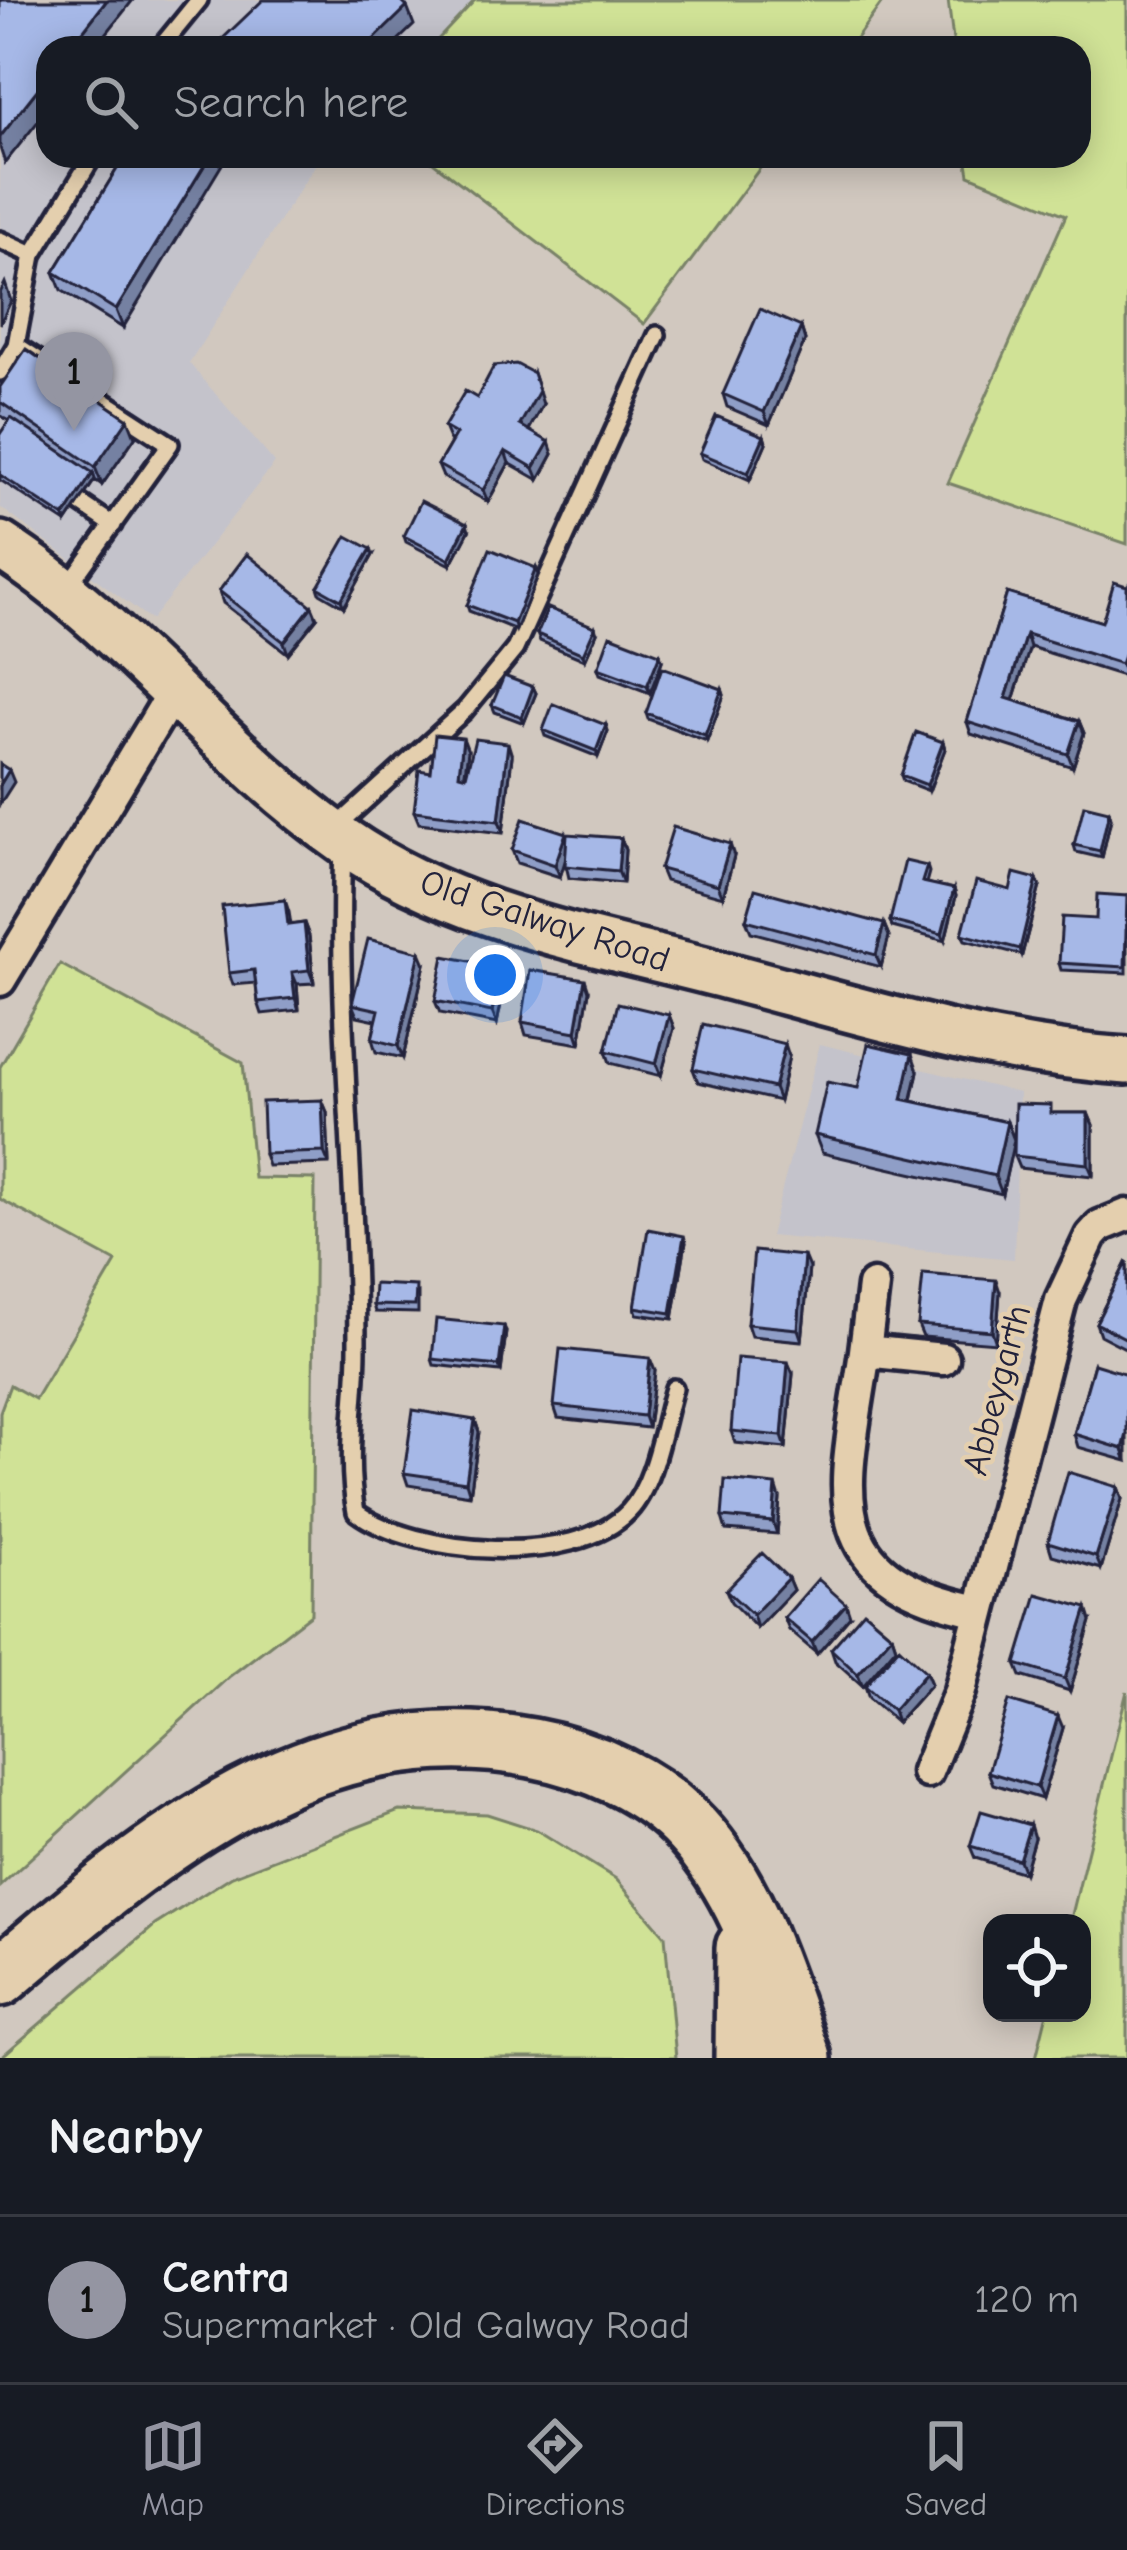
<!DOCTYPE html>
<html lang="en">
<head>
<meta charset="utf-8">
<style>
	body { margin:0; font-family:"Comic Neue",sans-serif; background:#20242c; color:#f1f3f6 }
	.controls { position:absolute; right:36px; bottom:36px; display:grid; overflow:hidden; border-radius:24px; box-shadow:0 6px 30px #0003 }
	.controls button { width:108px; height:108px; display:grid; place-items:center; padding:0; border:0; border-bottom:3px solid #363941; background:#171b24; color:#f1f3f6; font:60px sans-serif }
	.you { position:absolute; left:495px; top:975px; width:42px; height:42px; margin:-30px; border:9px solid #fff; border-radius:50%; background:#1a73e8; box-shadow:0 0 0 18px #1a73e833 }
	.badge { display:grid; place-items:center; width:78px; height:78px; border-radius:50%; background:#9495a2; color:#111; font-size:39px; font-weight:700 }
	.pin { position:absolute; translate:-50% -99px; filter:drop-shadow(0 3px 6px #0008) }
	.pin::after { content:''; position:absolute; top:63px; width:42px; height:36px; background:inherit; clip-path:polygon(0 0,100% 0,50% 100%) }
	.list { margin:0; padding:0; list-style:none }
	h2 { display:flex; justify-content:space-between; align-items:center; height:156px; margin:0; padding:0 48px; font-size:51px }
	h2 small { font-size:39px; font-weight:400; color:#9ea1a6 }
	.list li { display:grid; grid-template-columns:78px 1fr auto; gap:36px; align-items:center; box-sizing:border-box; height:168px; padding:0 48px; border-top:3px solid #363941 }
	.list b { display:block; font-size:45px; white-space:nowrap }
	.list p { margin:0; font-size:39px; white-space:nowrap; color:#9ea1a6 }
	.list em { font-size:39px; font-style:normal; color:#9ea1a6 }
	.icon { flex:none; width:66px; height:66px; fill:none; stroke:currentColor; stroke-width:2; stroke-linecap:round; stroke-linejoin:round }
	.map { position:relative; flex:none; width:1127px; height:2058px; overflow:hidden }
	.search { position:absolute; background:#171b24; box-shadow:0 6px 30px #0003; left:36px; right:36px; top:36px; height:132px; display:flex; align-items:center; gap:30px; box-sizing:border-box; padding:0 42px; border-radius:36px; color:#9ea1a6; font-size:45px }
	.sheet { height:324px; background:#171b24 }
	nav { display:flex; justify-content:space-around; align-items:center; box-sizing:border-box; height:168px; border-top:3px solid #363941; background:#171b24; font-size:33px; color:#9ea1a6 }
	nav a { display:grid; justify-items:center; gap:6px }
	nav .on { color:#9495a2 }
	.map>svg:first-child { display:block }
	.built { fill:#c4c3cb }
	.green { fill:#d0e296; stroke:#798268; stroke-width:3 }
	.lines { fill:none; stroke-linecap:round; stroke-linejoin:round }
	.lane-casing { stroke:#22223b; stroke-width:24 }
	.street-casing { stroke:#22223b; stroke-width:39 }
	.secondary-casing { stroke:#22223b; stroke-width:54 }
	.highway-casing { stroke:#22223b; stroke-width:66 }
	.lane { stroke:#e4cfae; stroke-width:15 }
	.street { stroke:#e4cfae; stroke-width:30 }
	.secondary { stroke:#e4cfae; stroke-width:45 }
	.highway { stroke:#e4cfae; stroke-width:57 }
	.wall { fill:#8f9ec7; stroke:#22223b; stroke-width:3 }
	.shaded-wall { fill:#7481a2; stroke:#22223b; stroke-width:3 }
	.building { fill:#a6b8e7; stroke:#22223b; stroke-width:3 }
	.labels { text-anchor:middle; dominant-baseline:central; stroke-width:9; stroke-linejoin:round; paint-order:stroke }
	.street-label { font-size:36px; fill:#22223b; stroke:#e4cfae }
</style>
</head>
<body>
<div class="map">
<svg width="1127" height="2058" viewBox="0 0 1127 2058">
	<rect width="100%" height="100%" fill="#d1c8bf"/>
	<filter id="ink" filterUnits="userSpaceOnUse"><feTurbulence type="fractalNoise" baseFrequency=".00833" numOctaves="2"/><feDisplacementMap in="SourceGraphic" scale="24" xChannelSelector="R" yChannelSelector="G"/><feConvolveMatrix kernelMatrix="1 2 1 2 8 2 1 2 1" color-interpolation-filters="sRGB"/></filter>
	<g filter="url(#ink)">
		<path class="built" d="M0,0H475L430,48H48V156H321L189,363L275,463L151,620L0,507Z
			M820,1044L1019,1093L1014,1259L770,1236Z"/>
		<path class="green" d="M475,0H884L849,48H430Z
			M948,0H1127V544L948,483L1066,215L969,175L966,156H1079V48H954Z
			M425,156H769L644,324Z
			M60,964L243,1063L254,1178L315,1179L311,1614L230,1676L0,1886V1412L10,1385L35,1399L116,1262L0,1199V1067Z
			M1127,1691V2058H1036L1047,2013H1082V1923H1070Z
			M399,1811L487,1814L537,1830L616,1879L665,1936L676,2058H0L155,1925L232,1876Z"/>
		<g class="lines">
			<defs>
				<path id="lane" d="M160,48L199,0
					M0,240L33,255
					M16,345L33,255L93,156
					M0,372L16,345L39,360
					M67,494L113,525
					M65,591L170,444L70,379
					M334,829L465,710L515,649L657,335
					M343,850C336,1016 357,1181 357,1347C357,1403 345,1456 356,1512C414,1555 575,1569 629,1511C655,1483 663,1424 674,1388"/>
				<path id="street" d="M0,980L172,694
					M865,1351L873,1286
					M943,1359L865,1351C846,1486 809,1576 980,1611
					M927,1772L960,1691L1061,1300L1091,1236L1100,1226L1127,1215"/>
				<path id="secondary" d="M0,545C127,626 220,755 344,841C456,919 599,942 728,976C860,1011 991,1052 1127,1061"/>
				<path id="highway" d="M0,1977C153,1846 318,1707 532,1748C591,1759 651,1785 692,1830C750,1893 773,1979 802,2058
					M744,2058L745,1948"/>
			</defs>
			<use href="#lane" class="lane-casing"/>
			<use href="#street" class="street-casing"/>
			<use href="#secondary" class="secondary-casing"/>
			<use href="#highway" class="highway-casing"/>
			<use href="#lane" class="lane"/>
			<use href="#street" class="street"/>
			<use href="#secondary" class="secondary"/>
			<use href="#highway" class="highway"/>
		</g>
		<path class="wall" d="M125,156L123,328L61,290L54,272Z
			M801,327L805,340L769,425L727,407L723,394Z
			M0,387L135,437L102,485L95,480L66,523L0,480V434L9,421L0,415Z
			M477,398L543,404L529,430L553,454L539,480L509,463L488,502L443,477L438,465L452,441L449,439L444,427Z
			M764,436L766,443L750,480L702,459L700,453Z
			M469,531L451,565L406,542L404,536Z
			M373,555L344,607L320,593L318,587Z
			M536,568L538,575L516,630L469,611L467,605Z
			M1127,586L1126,677L1030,647L1013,700L1079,721L1084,733L1073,767L971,734L967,722L1007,593L1102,622Z
			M219,591L317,618L288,654L223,603Z
			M597,633L585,660L540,641L537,634Z
			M662,661L650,693L600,674L598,668Z
			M533,687L536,693L524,723L495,712L492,705Z
			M722,689L724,695L707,741L648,719L646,713Z
			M606,725L608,731L598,757L545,736L543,730Z
			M943,742L945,749L929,791L903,781L901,775Z
			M468,751L465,776H466L512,756L503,833L419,823L414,811L431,772Z
			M1109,811L1111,818L1102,858L1076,852L1074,845Z
			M566,833L567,837L621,838L625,850L623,883L569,878L565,861L560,877L517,863L512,850Z
			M734,856L723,897L665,881L660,869Z
			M927,866L929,872L926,883L954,889L956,896L945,941L892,927L890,921Z
			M1040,886L1022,955L965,940L962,934L1010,890Z
			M1127,896V973L1061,970L1059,963L1096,919Z
			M285,900L289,912L291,925L304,923L309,936L314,983L297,984L299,1010L262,1014L258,1002L256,983L233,985L229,973Z
			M746,920L884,924L889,936L881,967L751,932Z
			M425,964L403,1058L376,1052L372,1039L376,1020L357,1016L352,1004Z
			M501,967L506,979L497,1024L440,1013L435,1001Z
			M589,991L580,1044L526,1035L522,1022Z
			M669,1015L674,1028L661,1076L610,1063L606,1051Z
			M789,1056L779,1101L698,1082L693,1069Z
			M918,1071L912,1101L1007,1122L1014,1140L1002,1194L822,1153L815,1135L858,1088Z
			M322,1100L327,1112L329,1164L268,1166L264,1154Z
			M1054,1113H1088L1093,1125V1176L1019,1168L1014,1156Z
			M686,1242L673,1319L637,1314L635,1307Z
			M1127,1261V1349L1100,1335L1096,1323Z
			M809,1268L802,1341L751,1336L747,1324Z
			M418,1292V1313L375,1312L373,1305Z
			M1000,1292L996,1343L923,1337L918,1325Z
			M504,1326L506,1332L501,1372L434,1365L432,1359Z
			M1094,1364L1127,1461L1078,1447L1074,1434Z
			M655,1371L648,1428L558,1418L554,1406Z
			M793,1374L786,1448L735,1443L731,1431Z
			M475,1420L479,1432L470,1495L408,1485L404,1473Z
			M1118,1487L1122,1499L1101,1569L1052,1555L1048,1542Z
			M780,1498L777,1534L726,1530L722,1517Z
			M788,1578L793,1590L757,1628L731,1602L726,1590Z
			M850,1616L817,1654L789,1630L784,1618Z
			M1091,1621L1070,1691L1021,1676L1016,1664Z
			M892,1635L896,1647L863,1686L835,1661L831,1649Z
			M926,1672L931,1684L897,1722L869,1698L865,1686Z
			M1063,1728L1042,1799L993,1784L988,1772Z
			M1034,1838L1024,1873L975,1858L970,1846Z"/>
		<path class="shaded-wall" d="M107,0H133L95,48H70Z
			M407,7L414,25L390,48H365Z
			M48,76V109L5,163L0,148V137Z
			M210,156H227L123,328L116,310Z
			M5,283L11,301L0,324V293Z
			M801,327L805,340L769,425L764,412Z
			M533,373L543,404L525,437L520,425Z
			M128,419L135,437L102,485L95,467Z
			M764,436L766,443L750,480L748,473Z
			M549,442L553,454L539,480L534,468Z
			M505,451L509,463L488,502L483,490Z
			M93,473L95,479L66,523L64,517Z
			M467,524L469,531L451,565L449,559Z
			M371,549L373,555L344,607L341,600Z
			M536,568L538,575L516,630L514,623Z
			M312,606L317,618L288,654L284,642Z
			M595,627L597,633L585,660L583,654Z
			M1026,634L1030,647L1010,710L1006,698Z
			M1127,647V673L1126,677L1121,664Z
			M660,654L662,661L650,693L647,686Z
			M533,687L536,693L524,723L522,717Z
			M722,689L724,695L707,741L705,735Z
			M1079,721L1084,733L1073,767L1068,754Z
			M606,725L608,731L598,757L596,751Z
			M463,738L468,751L463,787L459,774Z
			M943,742L945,749L929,791L927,785Z
			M508,743L512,756L503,833L499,821Z
			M9,770L14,782L0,804V785Z
			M1109,811L1111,818L1102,858L1100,851Z
			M566,833L570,846L560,877L555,865Z
			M621,838L625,850L623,883L618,871Z
			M730,844L734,856L723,897L718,885Z
			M1037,879L1040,886L1022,955L1020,949Z
			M954,889L956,896L945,941L942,934Z
			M304,923L309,936L314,983L309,970Z
			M884,924L889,936L881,967L876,955Z
			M420,952L425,964L403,1058L398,1046Z
			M501,967L506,979L497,1024L492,1012Z
			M292,972L297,984L299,1010L295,998Z
			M585,979L589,991L580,1044L576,1032Z
			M669,1015L674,1028L661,1076L656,1064Z
			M785,1044L789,1056L779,1101L774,1088Z
			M912,1054L918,1071L908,1116L902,1099Z
			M322,1100L327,1112L329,1164L324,1152Z
			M1088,1113L1093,1125V1176L1088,1164Z
			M1007,1122L1014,1140L1002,1194L995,1176Z
			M684,1236L686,1242L673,1319L671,1313Z
			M804,1256L809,1268L802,1341L798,1329Z
			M996,1280L1000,1292L996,1343L992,1331Z
			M504,1326L506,1332L501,1372L499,1366Z
			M650,1358L655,1371L648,1428L644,1416Z
			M788,1362L793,1374L786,1448L782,1436Z
			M475,1420L479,1432L470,1495L466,1482Z
			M1127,1434V1461L1123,1449Z
			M776,1485L780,1498L777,1534L773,1522Z
			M1118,1487L1122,1499L1101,1569L1096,1557Z
			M788,1578L793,1590L757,1628L753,1615Z
			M846,1604L850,1616L817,1654L812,1642Z
			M1087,1608L1091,1621L1070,1691L1065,1679Z
			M892,1635L896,1647L863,1686L858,1674Z
			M926,1672L931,1684L897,1722L893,1710Z
			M1058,1716L1063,1728L1042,1799L1037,1787Z
			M1030,1825L1034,1838L1024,1873L1019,1860Z"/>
		<path class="building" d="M0,0H107L70,48H48V76L0,137Z
			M263,0H400L407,7L365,48H213Z
			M125,156H210L116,310L54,272Z
			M760,309L801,327L764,412L723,394Z
			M26,349L128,419L95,467L0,402V387Z
			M516,364L533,373L539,391L520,425L549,442L534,468L505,451L483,490L438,465L456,434L444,427L465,391L477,398L494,366Z
			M716,416L764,436L748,473L700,453Z
			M11,418L93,473L64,517L0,475V434Z
			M421,501L467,524L449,559L404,536Z
			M347,536L371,549L341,600L318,587Z
			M490,549L536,568L514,623L467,605Z
			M247,554L312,606L284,642L219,591Z
			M1114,582L1127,586V647L1121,664L1026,634L1006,698L1079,721L1068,754L967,722L1007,593L1102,622Z
			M548,608L595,627L583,654L537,634Z
			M610,635L660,654L647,686L598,668Z
			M662,667L722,689L705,735L646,713Z
			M504,676L533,687L522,717L492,705Z
			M553,704L606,725L596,751L543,730Z
			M916,732L943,742L927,785L901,775Z
			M435,735L463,738L459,774L466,776L475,739L508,743L499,821L414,811L419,770L431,772Z
			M0,764L9,770L0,785Z
			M1084,805L1109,811L1100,851L1074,845Z
			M523,819L566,833L555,865L512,850Z
			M673,827L730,844L718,885L660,869Z
			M567,834L621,838L618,871L565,866Z
			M905,861L927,866L922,882L954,889L942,934L890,921Z
			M1014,873L1037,879L1020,949L962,934L976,881L1010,890Z
			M755,889L884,924L876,955L746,920Z
			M1097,894L1127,896L1125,967L1059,963L1062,917L1096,919Z
			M285,900L288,925L304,923L309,970L292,972L295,998L258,1002L254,970L229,973L222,906Z
			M368,939L420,952L398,1046L372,1039L379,1010L352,1004Z
			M444,956L501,967L492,1012L435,1001Z
			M530,970L585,979L576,1032L522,1022Z
			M618,1003L669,1015L656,1064L606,1051Z
			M703,1024L785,1044L774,1088L693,1069Z
			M868,1044L912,1054L902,1099L1007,1122L995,1176L815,1135L827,1082L858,1088Z
			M322,1100L324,1152L264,1154L262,1102Z
			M1015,1104L1051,1105V1113H1088V1164L1014,1156Z
			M648,1229L684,1236L671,1313L635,1307Z
			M754,1251L804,1256L798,1329L747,1324Z
			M1127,1261V1339L1096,1323Z
			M923,1274L996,1280L992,1331L918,1325Z
			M374,1284L416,1286L415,1306L373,1305Z
			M436,1319L504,1326L499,1366L432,1359Z
			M560,1349L650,1358L644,1416L554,1406Z
			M737,1358L788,1362L782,1436L731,1431Z
			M1094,1364L1127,1374V1434L1123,1449L1074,1434Z
			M413,1410L475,1420L466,1482L404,1473Z
			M1068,1472L1118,1487L1096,1557L1048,1542Z
			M725,1480L776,1485L773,1522L722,1517Z
			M762,1553L788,1578L753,1615L726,1590Z
			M818,1579L846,1604L812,1642L784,1618Z
			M1037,1594L1087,1608L1065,1679L1016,1664Z
			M864,1611L892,1635L858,1674L831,1649Z
			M899,1647L926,1672L893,1710L865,1686Z
			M1009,1701L1058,1716L1037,1787L988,1772Z
			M981,1811L1030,1825L1019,1860L970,1846Z"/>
	</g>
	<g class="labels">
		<g class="street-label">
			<text transform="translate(545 921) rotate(18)">Old Galway Road</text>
			<text transform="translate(997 1390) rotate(-75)">Abbeygarth</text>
		</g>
	</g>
</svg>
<div class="controls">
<button><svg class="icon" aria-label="locate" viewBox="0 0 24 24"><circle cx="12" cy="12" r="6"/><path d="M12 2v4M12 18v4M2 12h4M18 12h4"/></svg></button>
</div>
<div class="you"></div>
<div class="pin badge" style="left:74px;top:431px">1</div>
<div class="search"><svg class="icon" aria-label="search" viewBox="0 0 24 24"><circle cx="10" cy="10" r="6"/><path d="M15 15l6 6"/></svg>Search here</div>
</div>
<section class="sheet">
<h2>Nearby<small></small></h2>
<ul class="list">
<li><span class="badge">1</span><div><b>Centra</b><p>Supermarket · Old Galway Road</p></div><em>120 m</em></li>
</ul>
</section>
<nav>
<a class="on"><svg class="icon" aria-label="map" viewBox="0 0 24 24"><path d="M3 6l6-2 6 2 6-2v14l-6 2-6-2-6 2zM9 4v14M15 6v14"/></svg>Map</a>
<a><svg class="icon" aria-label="directions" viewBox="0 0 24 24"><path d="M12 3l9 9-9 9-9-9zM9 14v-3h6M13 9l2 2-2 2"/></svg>Directions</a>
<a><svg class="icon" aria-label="saved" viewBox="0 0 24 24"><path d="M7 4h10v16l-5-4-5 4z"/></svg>Saved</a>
</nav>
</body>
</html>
